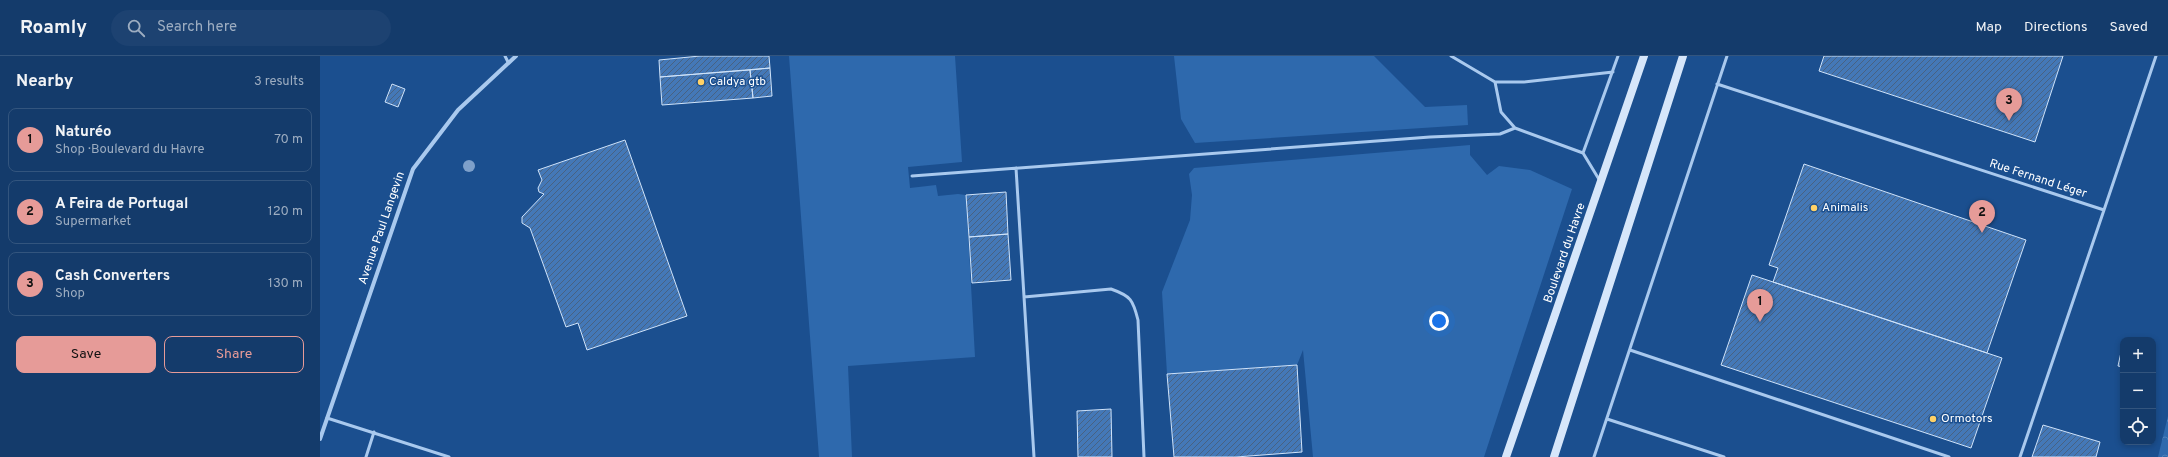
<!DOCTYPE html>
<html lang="en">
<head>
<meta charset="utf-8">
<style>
	body { margin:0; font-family:Overpass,sans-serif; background:#1d4271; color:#f1f3f6 }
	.controls { position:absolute; right:12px; bottom:12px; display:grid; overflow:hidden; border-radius:8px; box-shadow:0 2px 6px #0003 }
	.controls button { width:36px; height:36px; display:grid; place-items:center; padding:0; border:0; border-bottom:1px solid #33557e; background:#143b6b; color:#f1f3f6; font:20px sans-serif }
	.you { position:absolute; left:1119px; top:265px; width:14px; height:14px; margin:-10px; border:3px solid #fff; border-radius:50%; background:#1a73e8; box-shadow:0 0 0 6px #1a73e833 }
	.badge { display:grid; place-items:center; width:26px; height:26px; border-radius:50%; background:#e69b98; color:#111; font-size:13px; font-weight:700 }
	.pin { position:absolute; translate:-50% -33px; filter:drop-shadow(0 1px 2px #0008) }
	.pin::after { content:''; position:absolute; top:21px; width:14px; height:12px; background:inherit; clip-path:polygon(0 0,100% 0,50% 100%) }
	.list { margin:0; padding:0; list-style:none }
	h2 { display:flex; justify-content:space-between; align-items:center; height:52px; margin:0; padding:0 16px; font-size:17px }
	h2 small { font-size:13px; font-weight:400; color:#9dadc1 }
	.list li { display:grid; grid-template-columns:26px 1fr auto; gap:12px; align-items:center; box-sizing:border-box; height:64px; margin:0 8px 8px; padding:0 8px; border:1px solid #33557e; border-radius:8px }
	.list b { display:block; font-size:15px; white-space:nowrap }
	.list p { margin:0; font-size:13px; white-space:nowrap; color:#9dadc1 }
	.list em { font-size:13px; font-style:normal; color:#9dadc1 }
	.actions { display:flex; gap:8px; padding:12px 16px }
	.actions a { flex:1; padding:9px 0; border:1px solid #e69b98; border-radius:8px; text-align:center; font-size:14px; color:#e69b98 }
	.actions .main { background:#e69b98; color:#111 }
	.icon { flex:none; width:22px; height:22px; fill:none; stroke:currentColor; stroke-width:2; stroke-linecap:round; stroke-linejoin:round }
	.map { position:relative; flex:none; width:1848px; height:401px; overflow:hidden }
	header { display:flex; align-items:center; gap:24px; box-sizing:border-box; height:56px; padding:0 20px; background:#143b6b; border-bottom:1px solid #33557e }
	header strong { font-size:19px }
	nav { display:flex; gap:22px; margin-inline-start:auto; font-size:14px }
	.search { width:280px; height:36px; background:#1d4271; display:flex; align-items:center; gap:10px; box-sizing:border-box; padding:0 14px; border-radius:22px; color:#9dadc1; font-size:15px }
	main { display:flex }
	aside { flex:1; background:#143b6b }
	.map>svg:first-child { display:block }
	.grass { fill:#2e69ad }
	.forest { fill:url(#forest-crowns) }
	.building { fill:url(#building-hatch); stroke:#cfe3fa }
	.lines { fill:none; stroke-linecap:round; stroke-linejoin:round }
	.service { stroke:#a9c9ee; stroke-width:3 }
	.minor { stroke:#a9c9ee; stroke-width:4 }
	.secondary { stroke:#d6e6fa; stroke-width:8 }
	.tree { fill:#7ea0ca }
	.poi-dot { fill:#ffd166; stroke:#1b4f8f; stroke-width:1.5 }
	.labels { text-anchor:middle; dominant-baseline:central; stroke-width:3; stroke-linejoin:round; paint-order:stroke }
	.poi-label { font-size:12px; fill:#fff; stroke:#1b4f8f; text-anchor:start }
	.street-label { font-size:12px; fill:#fff; stroke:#1b4f8f }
</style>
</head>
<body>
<header>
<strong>Roamly</strong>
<div class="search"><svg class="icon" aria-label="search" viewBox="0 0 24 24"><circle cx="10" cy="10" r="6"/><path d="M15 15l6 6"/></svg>Search here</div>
<nav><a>Map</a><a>Directions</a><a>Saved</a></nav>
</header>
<main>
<aside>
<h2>Nearby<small>3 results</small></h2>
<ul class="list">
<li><span class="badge">1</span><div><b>Naturéo</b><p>Shop · Boulevard du Havre</p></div><em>70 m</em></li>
<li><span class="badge">2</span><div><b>A Feira de Portugal</b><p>Supermarket</p></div><em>120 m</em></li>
<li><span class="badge">3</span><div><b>Cash Converters</b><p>Shop</p></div><em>130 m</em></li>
</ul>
<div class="actions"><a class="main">Save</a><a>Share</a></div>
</aside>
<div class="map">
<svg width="1848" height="401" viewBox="0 0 1848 401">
	<defs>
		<pattern id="forest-crowns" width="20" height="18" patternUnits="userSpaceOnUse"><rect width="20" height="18" fill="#2e69ad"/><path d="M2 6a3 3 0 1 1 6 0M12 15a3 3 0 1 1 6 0" fill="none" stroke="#4d80b9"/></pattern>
		<pattern id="building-hatch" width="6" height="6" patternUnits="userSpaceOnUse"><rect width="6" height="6" fill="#4478b7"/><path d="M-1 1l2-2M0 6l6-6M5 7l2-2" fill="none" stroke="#486282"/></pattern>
	</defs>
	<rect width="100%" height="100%" fill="#1b4f8f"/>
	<path class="grass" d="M469,0H635L642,106L588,111L590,132L616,129L618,140L638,138L646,139L655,301L528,310L532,401H499Z
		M854,0H1054L1105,51L1147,49L1148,69L875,87L861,63Z
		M1150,89V99L1167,119L1179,110L1210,114L1252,133L1164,401H993L983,294L977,309L847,318L842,236L870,164L872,139L869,118L874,112Z"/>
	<path class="forest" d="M1848,360V401H1838Z"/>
	<path class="building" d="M380,0H449L450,12L340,21L339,4Z
		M1504,0H1743L1715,86L1499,15Z
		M450,12L452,40L433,42L430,14Z
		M430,14L433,42L342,49L340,21Z
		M72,28L85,33L78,51L65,46Z
		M305,84L367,260L267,294L258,267L246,271L210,172L202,167V161L224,138L219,136L218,132L222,124L218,114Z
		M1484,108L1706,184L1667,297L1453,226L1458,212L1449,209Z
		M686,136L688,178L649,181L646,139Z
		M688,178L691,224L652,227L649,181Z
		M1432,219L1682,302L1651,392L1401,309Z
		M1803,287V311L1798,310Z
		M977,309L982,396L916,401H854L847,318Z
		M791,353L792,401H758L757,355Z
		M1723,369L1780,386L1776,401H1712Z"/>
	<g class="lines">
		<path class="service" d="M185,0L188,6
			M1131,0L1175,26
			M1397,28L1784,154L1700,401
			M1263,97L1298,0
			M696,112L714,401
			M592,120L1110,81L1180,78L1195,72
			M1280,125L1263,97L1195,72L1181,56L1175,26H1204L1293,16
			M1784,154L1836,0
			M704,241L791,233C811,240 813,244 818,264L824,401
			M1310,294L1629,401
			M7,362L129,401
			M1287,363L1404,401
			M46,401L54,376
			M1274,401L1407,0"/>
		<path class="minor" d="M0,383L93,113L138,54L196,0"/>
		<path class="secondary" d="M1186,401L1324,0
			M1234,401L1363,0"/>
	</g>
	<circle class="tree" cx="149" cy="110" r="6"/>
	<g class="poi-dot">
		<circle cx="381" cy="26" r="4"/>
		<circle cx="1494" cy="152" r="4"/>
		<circle cx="1613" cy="363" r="4"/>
	</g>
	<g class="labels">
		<g class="poi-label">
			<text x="389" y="26">Caldya gtb</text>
			<text x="1502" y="152">Animalis</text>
			<text x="1621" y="363">Ormotors</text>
		</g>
		<g class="street-label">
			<text transform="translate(1718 123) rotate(18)">Rue Fernand Léger</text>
			<text transform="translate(62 172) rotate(-71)">Avenue Paul Langevin</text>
			<text transform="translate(1245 197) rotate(-71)">Boulevard du Havre</text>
		</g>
	</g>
</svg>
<div class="controls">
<button>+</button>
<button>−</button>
<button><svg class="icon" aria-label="locate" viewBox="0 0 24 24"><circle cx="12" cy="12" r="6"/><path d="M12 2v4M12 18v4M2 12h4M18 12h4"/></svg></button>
</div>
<div class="you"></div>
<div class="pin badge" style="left:1440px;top:266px">1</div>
<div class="pin badge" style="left:1662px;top:177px">2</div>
<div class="pin badge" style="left:1689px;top:65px">3</div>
</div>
</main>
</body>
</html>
